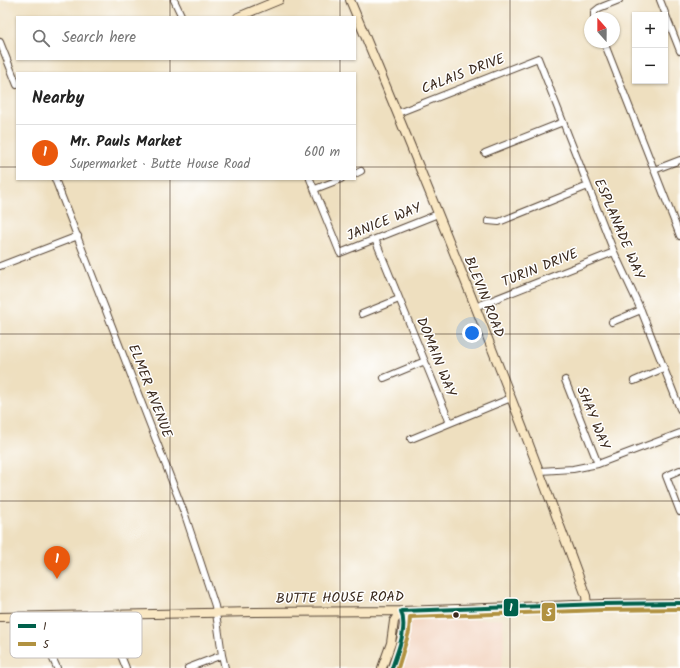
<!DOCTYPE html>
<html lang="en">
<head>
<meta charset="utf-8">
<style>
	body { margin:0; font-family:Kalam,sans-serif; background:#f6f6f6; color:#222 }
	.controls { position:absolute; right:12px; top:12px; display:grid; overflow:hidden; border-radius:0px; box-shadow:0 1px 3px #0004 }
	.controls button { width:36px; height:36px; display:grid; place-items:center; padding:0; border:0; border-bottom:1px solid #e0e0e0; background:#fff; color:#222; font:20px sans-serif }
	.compass { position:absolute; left:584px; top:12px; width:36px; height:36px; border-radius:50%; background:#fff; box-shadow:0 1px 3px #0004; rotate:339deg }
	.you { position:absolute; left:472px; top:333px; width:14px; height:14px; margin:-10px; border:3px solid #fff; border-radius:50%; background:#1a73e8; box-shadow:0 0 0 6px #1a73e833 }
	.badge { display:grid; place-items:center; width:26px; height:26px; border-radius:50%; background:#ea580c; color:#fff; font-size:13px; font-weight:700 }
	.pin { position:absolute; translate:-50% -33px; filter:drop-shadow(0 1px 2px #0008) }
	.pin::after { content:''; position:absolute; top:21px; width:14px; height:12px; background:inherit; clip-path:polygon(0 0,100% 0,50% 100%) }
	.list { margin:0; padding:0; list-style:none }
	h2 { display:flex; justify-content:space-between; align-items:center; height:52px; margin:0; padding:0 16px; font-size:17px }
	h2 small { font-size:13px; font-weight:400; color:#767676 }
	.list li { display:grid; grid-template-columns:26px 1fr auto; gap:12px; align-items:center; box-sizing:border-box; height:56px; padding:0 16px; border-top:1px solid #e0e0e0 }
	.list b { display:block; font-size:15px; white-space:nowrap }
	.list p { margin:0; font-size:13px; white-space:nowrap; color:#767676 }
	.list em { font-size:13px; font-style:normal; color:#767676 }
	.icon { flex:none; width:22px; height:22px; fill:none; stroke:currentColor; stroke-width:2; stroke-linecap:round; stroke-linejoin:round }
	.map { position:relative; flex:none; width:680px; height:668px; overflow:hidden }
	.search { position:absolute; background:#fff; box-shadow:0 1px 3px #0004; left:16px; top:16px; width:340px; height:44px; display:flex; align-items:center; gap:10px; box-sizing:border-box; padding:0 14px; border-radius:0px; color:#767676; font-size:15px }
	.panel { position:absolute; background:#fff; box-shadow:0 1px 3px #0004; left:16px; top:72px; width:340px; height:108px; border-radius:0px }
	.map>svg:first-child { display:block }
	.built { fill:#f3d4bf }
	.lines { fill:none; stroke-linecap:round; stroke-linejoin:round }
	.street-casing { stroke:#564536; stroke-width:8 }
	.secondary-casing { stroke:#564536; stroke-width:10 }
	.street { stroke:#fff; stroke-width:6 }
	.secondary { stroke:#f9e7c3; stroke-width:8 }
	.bus-1-casing { stroke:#fff; stroke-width:7 }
	.bus-2-casing { stroke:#fff; stroke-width:7 }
	.bus-1 { stroke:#00604c; stroke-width:4 }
	.bus-2 { stroke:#b19241; stroke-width:4 }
	.grid { fill:none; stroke:#3b2a1e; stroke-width:1; stroke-opacity:0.55 }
	.bus-dot { fill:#3b2a1e; stroke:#fff; stroke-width:1.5 }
	.labels { text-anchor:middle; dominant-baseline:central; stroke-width:3; stroke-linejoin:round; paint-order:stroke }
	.street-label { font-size:14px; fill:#3b2a1e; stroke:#fff }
	.key { fill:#fff; stroke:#c4bfbc; stroke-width:1 }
	.key-label { font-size:11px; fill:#3b2a1e }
	.line-badge { stroke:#fff; stroke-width:1.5 }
	.badge-label { font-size:11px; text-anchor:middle; font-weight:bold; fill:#fff }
</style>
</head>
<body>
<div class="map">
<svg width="680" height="668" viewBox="0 0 680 668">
	<rect width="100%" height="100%" fill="#fff"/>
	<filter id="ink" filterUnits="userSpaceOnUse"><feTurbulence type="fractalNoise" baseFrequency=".025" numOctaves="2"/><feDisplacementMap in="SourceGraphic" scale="8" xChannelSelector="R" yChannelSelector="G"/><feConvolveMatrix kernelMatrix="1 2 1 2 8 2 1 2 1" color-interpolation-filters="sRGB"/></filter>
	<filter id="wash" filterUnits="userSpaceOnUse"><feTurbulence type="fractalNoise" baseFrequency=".012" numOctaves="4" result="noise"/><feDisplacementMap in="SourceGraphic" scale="16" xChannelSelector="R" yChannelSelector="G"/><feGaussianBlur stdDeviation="0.9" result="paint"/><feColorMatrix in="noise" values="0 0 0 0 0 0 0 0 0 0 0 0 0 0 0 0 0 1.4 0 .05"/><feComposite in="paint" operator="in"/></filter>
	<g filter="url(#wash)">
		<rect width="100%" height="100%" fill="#eedfbf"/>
		<path class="built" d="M503,619L504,644L501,668H393L411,620Z"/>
	</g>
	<g filter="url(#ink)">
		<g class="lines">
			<defs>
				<path id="street" d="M174,0L182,17
					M660,0L680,51
					M594,18V12L599,8L619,0
					M0,42L17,85
					M604,42L680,236
					M398,113L538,58L614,252L641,310L680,409
					M485,153L563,122
					M654,170L680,160
					M355,174L361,171
					M55,179L185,515L215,606L222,655L225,668
					M310,179L340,253L438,214
					M315,189L341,179
					M488,221L499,222L588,186
					M375,239L450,423L511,398
					M0,266L78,236
					M475,307L614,252
					M362,314L399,299
					M612,322L641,310
					M384,378L425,361
					M565,380L598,464
					M634,381L664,368
					M411,439L450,423
					M680,470L666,476L680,512
					M540,471L573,469L598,464L680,433
					M34,617L57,668
					M120,642V653L126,668
					M188,668L222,655"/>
				<path id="secondary" d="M350,0C433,197 512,395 586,596L587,605
					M238,17L279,0
					M0,617L255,612L401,611L603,604L680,603
					M382,668L391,643L394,621L401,611
					M392,668C396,656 405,632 404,620C404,617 402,614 401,611"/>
			</defs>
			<use href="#street" class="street-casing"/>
			<use href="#secondary" class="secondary-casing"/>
			<use href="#street" class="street"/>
			<use href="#secondary" class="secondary"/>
			<defs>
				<path id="bus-1" d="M392,668C398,650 408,629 401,611L603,604L680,603"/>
				<path id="bus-2" d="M398,668L409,632L410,617L603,610L680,609"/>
			</defs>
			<use href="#bus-1" class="bus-1-casing"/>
			<use href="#bus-2" class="bus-2-casing"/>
			<use href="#bus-1" class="bus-1"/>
			<use href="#bus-2" class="bus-2"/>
		</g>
	</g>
	<path class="grid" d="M170,0V17M340,0V17M510,0V668M170,59V73M340,59V73M0,167H17M355,167H680M170,179V668M340,179V668M0,334H680M0,501H680"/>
	<circle class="bus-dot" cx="456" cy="615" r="3.5"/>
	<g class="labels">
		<g class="street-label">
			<text transform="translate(463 74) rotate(-21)">CALAIS DRIVE</text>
			<text transform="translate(384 222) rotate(-22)">JANICE WAY</text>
			<text transform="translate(619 229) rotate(67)">ESPLANADE WAY</text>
			<text transform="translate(540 268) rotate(-22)">TURIN DRIVE</text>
			<text transform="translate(484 297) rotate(68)">BLEVIN ROAD</text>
			<text transform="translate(436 357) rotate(68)">DOMAIN WAY</text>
			<text transform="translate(150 391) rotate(69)">ELMER AVENUE</text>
			<text transform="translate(593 418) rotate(68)">SHAY WAY</text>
			<text transform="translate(340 598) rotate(-1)">BUTTE HOUSE ROAD</text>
		</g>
	</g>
	<rect x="10" y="612" width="132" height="46" rx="6" class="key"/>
	<rect x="18" y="624" width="18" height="4" fill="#00604c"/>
	<rect x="18" y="642" width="18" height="4" fill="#b19241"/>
	<g class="key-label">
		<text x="43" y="630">1</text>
		<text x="43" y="648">5</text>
	</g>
	<g class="line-badge">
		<rect x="503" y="598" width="16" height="19" rx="4" fill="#00604c"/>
		<rect x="541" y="602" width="15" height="20" rx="4" fill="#b19241"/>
	</g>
	<g class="badge-label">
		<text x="511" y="611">1</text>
		<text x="549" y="616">5</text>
	</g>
</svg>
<div class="controls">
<button>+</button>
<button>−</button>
</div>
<svg class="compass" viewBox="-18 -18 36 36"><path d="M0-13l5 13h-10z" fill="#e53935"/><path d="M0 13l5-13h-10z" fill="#767676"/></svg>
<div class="you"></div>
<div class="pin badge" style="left:57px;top:579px">1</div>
<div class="search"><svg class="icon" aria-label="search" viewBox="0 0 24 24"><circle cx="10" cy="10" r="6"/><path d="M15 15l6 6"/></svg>Search here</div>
<section class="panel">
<h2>Nearby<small></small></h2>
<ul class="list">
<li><span class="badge">1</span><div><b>Mr. Pauls Market</b><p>Supermarket · Butte House Road</p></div><em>600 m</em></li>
</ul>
</section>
</div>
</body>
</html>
